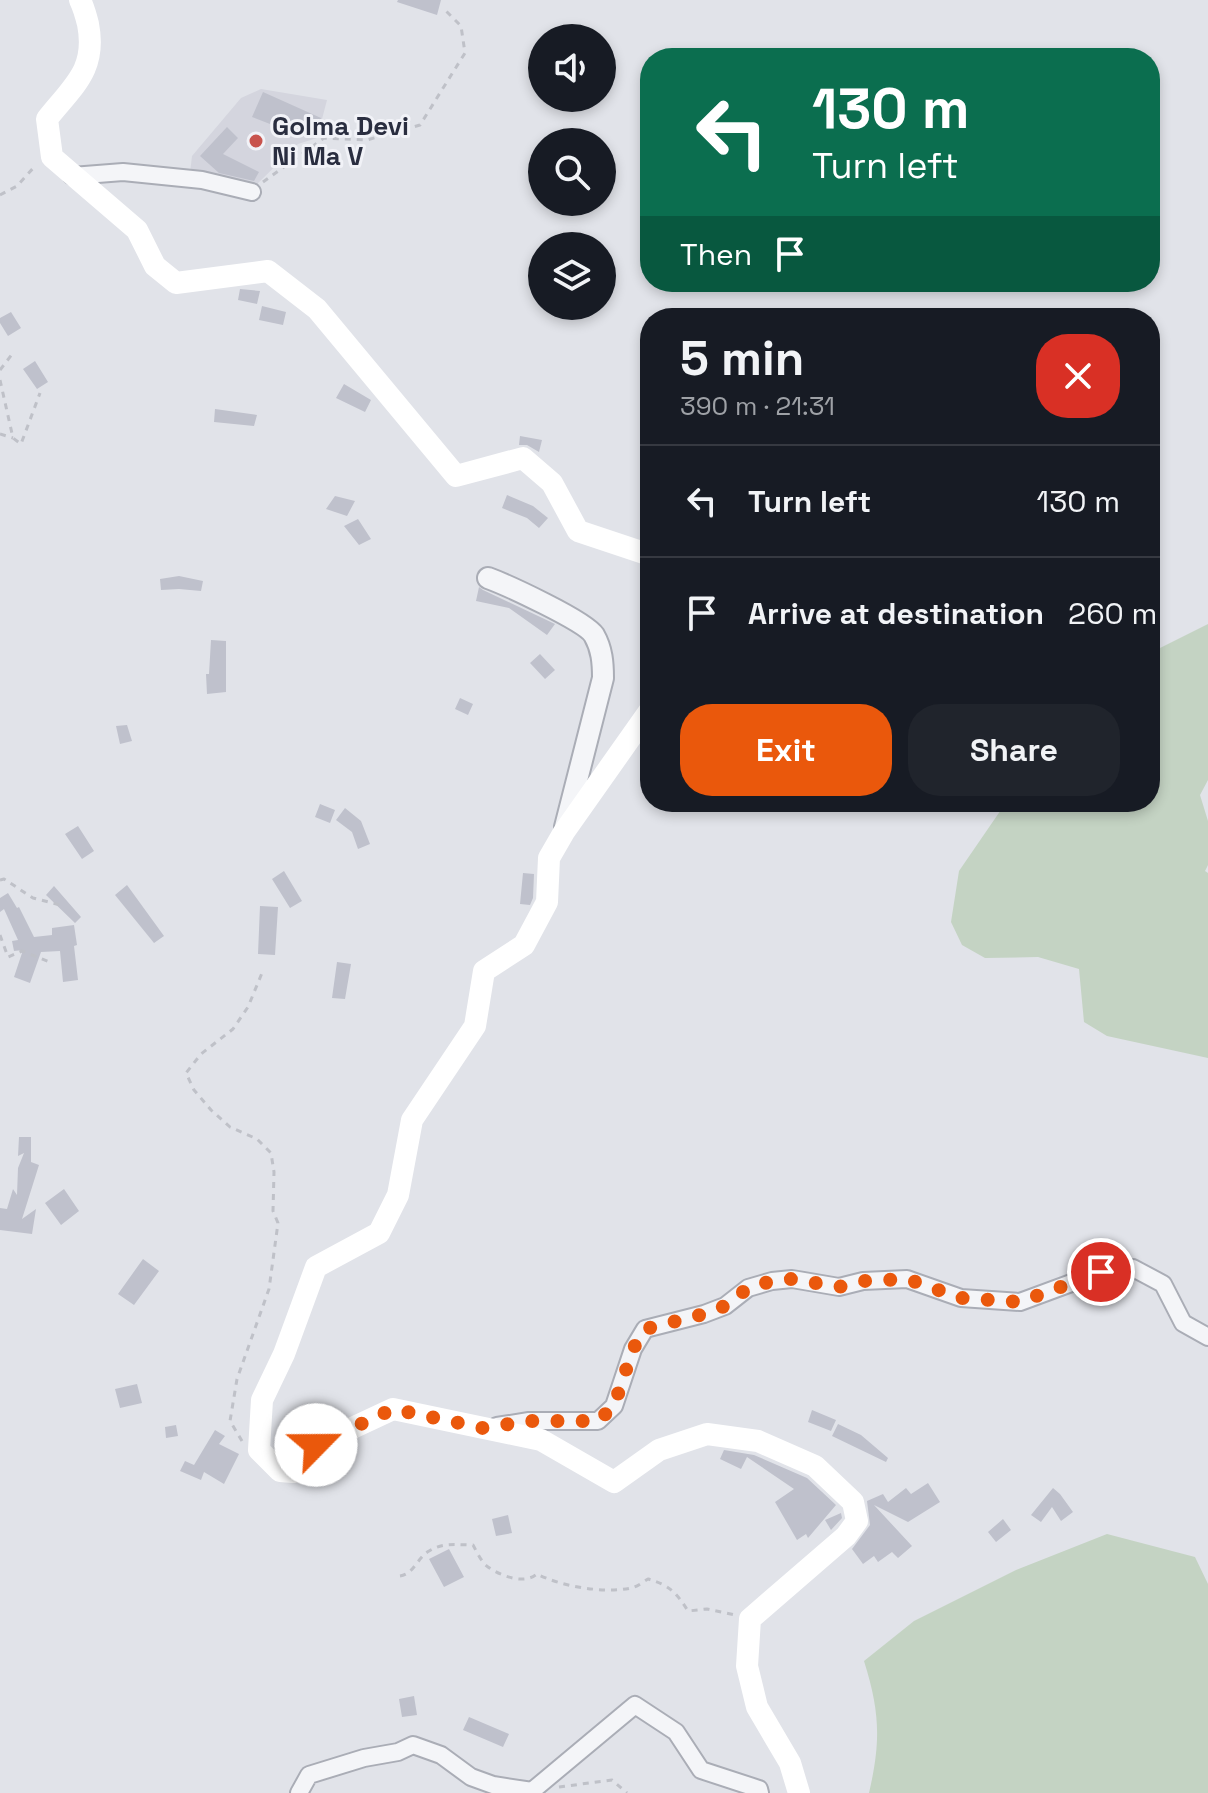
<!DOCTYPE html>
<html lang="en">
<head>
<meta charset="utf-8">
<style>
  :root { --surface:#171b24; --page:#20242c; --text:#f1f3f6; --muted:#9ea1a6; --line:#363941; --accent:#ea580c }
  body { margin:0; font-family:"Space Grotesk",sans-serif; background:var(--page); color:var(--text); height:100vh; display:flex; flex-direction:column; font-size:30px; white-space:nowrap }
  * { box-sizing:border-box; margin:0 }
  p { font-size:26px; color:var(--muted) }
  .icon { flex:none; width:44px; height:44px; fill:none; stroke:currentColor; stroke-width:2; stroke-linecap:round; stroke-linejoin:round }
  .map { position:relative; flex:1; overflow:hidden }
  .details { position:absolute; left:640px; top:308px; width:520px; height:504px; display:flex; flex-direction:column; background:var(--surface); border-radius:32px; box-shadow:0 4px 12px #0003 }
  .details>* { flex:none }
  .hud { position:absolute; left:640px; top:48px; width:520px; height:244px; border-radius:32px; box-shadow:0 4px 12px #0003; background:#0b6e4f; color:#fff; overflow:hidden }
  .controls { position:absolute; left:528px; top:24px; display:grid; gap:16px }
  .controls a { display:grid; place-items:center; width:88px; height:88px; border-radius:50%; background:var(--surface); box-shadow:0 4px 12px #0003; font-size:40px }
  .pin { position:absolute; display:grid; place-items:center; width:68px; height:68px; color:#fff; margin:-34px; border:4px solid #fff; border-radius:50%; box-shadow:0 2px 8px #0007 }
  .me { position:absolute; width:88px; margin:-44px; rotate:67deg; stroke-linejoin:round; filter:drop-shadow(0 0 6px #0008) }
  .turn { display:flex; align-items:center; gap:28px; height:168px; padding:0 40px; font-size:36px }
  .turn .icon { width:104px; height:104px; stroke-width:2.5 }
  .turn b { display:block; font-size:56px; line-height:68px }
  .then { display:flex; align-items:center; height:76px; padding:0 40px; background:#0003; gap:16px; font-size:30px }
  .round { display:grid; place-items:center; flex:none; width:84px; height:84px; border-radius:32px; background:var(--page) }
  .head { display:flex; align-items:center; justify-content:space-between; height:136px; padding:0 40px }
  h1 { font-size:48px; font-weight:700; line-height:60px }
  .action { display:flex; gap:16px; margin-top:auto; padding:16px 40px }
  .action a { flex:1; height:92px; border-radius:32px; background:var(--accent); color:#fff; font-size:32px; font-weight:700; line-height:92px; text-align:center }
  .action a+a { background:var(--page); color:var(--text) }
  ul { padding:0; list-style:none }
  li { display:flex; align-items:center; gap:24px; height:112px; padding:0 40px; border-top:2px solid var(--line) }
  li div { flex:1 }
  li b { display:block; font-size:30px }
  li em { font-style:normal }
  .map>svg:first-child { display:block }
  .built { fill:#d4d5de }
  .green { fill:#c4d3c3 }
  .building { fill:#bfc1cc }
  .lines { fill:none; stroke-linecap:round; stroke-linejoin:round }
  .minor-casing { stroke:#aaadb6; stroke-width:20 }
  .tertiary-casing { stroke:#aaadb6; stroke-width:24 }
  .path { stroke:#bfc1c8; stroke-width:3; stroke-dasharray:6 6; stroke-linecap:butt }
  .minor { stroke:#f4f5f8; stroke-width:16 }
  .tertiary { stroke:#f4f5f8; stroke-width:20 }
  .secondary { stroke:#fff; stroke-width:22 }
  .route { stroke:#ea580c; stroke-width:14; stroke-dasharray:0 25.2 }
  .poi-dot { fill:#c8534d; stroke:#f1f2f7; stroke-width:3 }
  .labels { text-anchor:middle; stroke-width:6; stroke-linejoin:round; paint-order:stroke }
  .poi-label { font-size:26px; font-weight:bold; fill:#2a2e40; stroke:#f1f2f7; text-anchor:start }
</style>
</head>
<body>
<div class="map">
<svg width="1208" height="1793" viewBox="0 0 1208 1793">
  <rect width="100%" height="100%" fill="#e1e3e9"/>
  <path class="built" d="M 261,89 L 327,100 L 317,138 L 298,144 L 251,190 L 190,173 L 192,156 L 241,98 Z"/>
  <path class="green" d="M 1208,624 L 1208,780 L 1200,795 L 1208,821 L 1208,865 L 1205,871 L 1208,873 L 1208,1058 L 1107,1036 L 1084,1022 L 1079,969 L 1038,957 L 985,958 L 962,945 L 951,922 L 959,871 L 1005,804 L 1010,802 L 1150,802 L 1150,653 Z
    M 1107,1534 L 1195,1557 L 1208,1584 L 1208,1793 L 869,1793 C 881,1741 880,1712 864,1661 L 914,1621 L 1016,1570 Z"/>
  <path class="building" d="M 398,0 L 441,0 L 437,15 L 397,2 Z
    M 263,92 L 321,118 L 315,134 L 273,117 L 270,124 L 252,117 Z
    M 227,127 L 238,138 L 223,154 L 259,172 L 254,181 L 219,173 L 200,156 Z
    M 240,289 L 260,291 L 257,304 L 238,300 Z
    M 262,306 L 286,312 L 283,325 L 259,320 Z
    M 11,312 L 21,328 L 8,336 L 0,323 L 0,318 Z
    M 35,361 L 48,382 L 37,389 L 23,369 Z
    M 344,384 L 371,400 L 365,412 L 336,398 Z
    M 215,409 L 257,415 L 254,426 L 214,422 Z
    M 520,436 L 542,440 L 539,452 L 527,445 L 519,445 Z
    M 507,495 L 533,506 L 548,518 L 539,528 L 527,518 L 502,508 Z
    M 335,496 L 355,501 L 347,516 L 326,509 Z
    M 358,519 L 371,539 L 359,545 L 344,526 Z
    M 179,576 L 203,581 L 201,591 L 179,589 L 161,590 L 160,579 Z
    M 479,587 L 483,590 L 555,624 L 547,635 L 509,608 L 476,601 Z
    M 211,640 L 226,641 L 226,692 L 207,694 L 206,674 L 209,674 Z
    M 540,654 L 555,670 L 545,679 L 530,663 Z
    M 460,698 L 473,704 L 468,715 L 455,709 Z
    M 127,725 L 132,741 L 120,744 L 116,726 Z
    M 320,804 L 335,810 L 330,823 L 315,817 Z
    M 345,808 L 361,821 L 370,844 L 358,849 L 352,832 L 336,820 Z
    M 78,826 L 94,851 L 82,859 L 65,834 Z
    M 284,871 L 302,901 L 290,908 L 272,879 Z
    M 523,873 L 534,874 L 533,898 L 530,905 L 520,904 Z
    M 127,885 L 164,936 L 154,943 L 115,895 Z
    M 54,886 L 81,917 L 75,923 L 46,895 Z
    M 8,893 L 17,908 L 19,907 L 34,937 L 52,935 L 52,928 L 74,925 L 77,945 L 74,946 L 78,980 L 63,982 L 60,951 L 41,952 L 30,983 L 14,977 L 23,950 L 14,951 L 12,941 L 18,940 L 4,909 L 0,912 L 0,898 Z
    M 260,906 L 278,907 L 275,955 L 258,954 Z
    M 337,962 L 351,964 L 345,999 L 332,998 Z
    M 19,1137 L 31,1137 L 31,1162 L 39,1165 L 22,1219 L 36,1209 L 32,1234 L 0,1230 L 0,1208 L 7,1209 L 13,1189 L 17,1195 L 18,1168 L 24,1153 L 18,1156 Z
    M 64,1189 L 79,1211 L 61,1225 L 45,1203 Z
    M 143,1259 L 159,1271 L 134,1305 L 118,1294 Z
    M 137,1384 L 142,1403 L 120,1408 L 115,1389 Z
    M 812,1410 L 836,1420 L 831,1431 L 808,1422 Z
    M 838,1424 L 861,1435 L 888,1458 L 886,1462 L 832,1436 Z
    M 176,1425 L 178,1436 L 166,1438 L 165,1427 Z
    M 215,1430 L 225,1436 L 219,1444 L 239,1454 L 224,1484 L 204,1472 L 201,1480 L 180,1471 L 185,1461 L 194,1465 Z
    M 724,1450 L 754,1455 L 807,1478 L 836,1505 L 808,1538 L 806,1534 L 797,1540 L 775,1502 L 794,1489 L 747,1457 L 741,1469 L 720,1459 Z
    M 928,1483 L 940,1502 L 908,1522 L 874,1505 L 912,1546 L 898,1558 L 892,1552 L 878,1562 L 874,1556 L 863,1564 L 852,1549 L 870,1525 L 867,1501 L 883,1494 L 888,1502 L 906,1488 L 911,1494 Z
    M 1053,1488 L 1060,1494 L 1073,1512 L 1061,1521 L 1052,1507 L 1041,1522 L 1031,1515 Z
    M 841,1513 L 842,1518 L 831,1530 L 825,1520 Z
    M 508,1515 L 512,1533 L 496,1536 L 492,1519 Z
    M 1003,1519 L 1011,1530 L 996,1542 L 988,1532 Z
    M 449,1549 L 464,1577 L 444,1587 L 429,1559 Z
    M 414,1696 L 417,1715 L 402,1717 L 399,1699 Z
    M 469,1717 L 509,1734 L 503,1747 L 463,1730 Z"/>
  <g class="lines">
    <g class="minor-casing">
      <path id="minor" d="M 72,176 L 123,172 L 202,180 L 252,192
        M 497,1426 L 529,1421 L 598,1421 L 614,1406 L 633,1349 L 645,1329 L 704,1314 L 725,1306 L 748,1288 L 772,1281 L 792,1279 L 839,1287 L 863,1281 L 907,1279 L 961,1298 L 1020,1302 L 1101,1272 L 1133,1268 L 1163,1284 L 1183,1323 L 1208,1337
        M 299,1793 L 309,1775 L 364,1758 L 398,1752 L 413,1745 L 441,1755 L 471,1777 L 493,1785 L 532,1791 L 635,1705 L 676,1732 L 701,1770 L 759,1789 L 760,1793"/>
    </g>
    <g class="tertiary-casing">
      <path id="tertiary" d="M 488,578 C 507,585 585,621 594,635 C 602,649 603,663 603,678 L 565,827"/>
    </g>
    <path class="path" d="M 263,182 L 324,138 L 367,140 L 420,125 L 465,53 L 461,26 L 445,10
      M 0,195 L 17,186 L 36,165
      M 0,370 L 13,353
      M 0,380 L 13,438 L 21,444 L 40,393
      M 0,434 L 13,438
      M 0,880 L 4,879 L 33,898 L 60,905
      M 0,935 L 8,957 L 22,951 L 52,963
      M 242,1441 L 230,1421 L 237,1379 L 269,1289 L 278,1223 L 273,1211 L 274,1172 L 271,1153 L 257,1139 L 230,1127 L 211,1110 L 194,1090 L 186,1073 L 201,1054 L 233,1029 L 248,1007 L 262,973
      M 400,1576 C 414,1574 417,1558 429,1551 C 443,1542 457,1545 473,1545 C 477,1552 481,1562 488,1567 C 501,1576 524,1585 537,1574 C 560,1586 604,1594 631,1588 C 637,1587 643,1582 648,1579 C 669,1585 676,1592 688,1611 L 707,1609 L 735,1615
      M 559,1787 L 612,1780 L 627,1793"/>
    <use href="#minor" class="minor"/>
    <use href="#tertiary" class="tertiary"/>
    <path class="secondary" d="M 80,0 C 84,8 86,16 88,24 C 97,70 73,86 47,119 L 52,157 L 137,230 L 155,266 L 176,283 L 268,271 L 317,309 L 456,476 L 523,458 L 552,483 L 578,531 L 650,555
      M 650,710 L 564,832 L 549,858 L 547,902 L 524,945 L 484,971 L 475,1026 L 412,1120 L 398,1195 L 379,1233 L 316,1267 L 284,1354 L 262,1400 L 259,1450 L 280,1471 L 293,1472 L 316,1445 L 393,1409 L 541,1440 L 614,1482 L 659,1450 L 707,1434 L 758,1441 L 815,1466 L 853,1502 L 857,1521 L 846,1536 L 750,1619 L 747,1666 L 757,1707 L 790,1763 L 799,1793"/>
  </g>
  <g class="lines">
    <path class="route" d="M 316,1445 L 393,1409 L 483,1428 L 529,1421 L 598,1421 L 614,1406 L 633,1349 L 645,1329 L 704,1314 L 725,1306 L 748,1288 L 772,1281 L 792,1279 L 839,1287 L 863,1281 L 907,1279 L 961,1298 L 1020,1302 L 1101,1272"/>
  </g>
  <circle class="poi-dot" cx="256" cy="141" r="8"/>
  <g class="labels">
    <g class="poi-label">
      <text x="272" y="135">Golma Devi<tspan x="272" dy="30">Ni Ma V</tspan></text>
    </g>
  </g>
</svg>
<div class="controls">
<a><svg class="icon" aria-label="sound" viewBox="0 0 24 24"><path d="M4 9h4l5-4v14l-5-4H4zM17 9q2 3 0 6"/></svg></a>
<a><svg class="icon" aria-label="search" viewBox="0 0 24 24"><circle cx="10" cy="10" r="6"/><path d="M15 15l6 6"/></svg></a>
<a><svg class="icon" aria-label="layers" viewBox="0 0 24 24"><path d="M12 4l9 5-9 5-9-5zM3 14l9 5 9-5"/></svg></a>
</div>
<div class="pin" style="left:1101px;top:1272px;background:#d93025"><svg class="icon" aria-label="arrive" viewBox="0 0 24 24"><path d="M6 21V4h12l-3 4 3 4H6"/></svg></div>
<svg class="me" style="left:316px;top:1445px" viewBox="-20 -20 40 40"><circle r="19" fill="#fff"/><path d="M0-13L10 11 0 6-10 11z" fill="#ea580c"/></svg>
<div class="hud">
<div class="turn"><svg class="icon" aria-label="left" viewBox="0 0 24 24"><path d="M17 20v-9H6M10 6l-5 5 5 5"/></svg><div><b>130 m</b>Turn left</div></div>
<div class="then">Then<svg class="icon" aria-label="arrive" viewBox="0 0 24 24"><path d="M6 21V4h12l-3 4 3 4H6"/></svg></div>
</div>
<section class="details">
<div class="head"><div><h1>5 min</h1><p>390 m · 21:31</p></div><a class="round" style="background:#d93025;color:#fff"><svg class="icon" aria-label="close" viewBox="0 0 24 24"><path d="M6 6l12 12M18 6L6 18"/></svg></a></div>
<ul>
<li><svg class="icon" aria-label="left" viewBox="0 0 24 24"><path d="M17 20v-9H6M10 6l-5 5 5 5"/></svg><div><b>Turn left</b></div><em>130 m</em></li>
<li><svg class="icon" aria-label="arrive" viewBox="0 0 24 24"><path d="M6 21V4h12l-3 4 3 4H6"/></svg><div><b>Arrive at destination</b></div><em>260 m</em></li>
</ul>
<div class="action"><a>Exit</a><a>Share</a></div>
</section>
</div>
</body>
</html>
